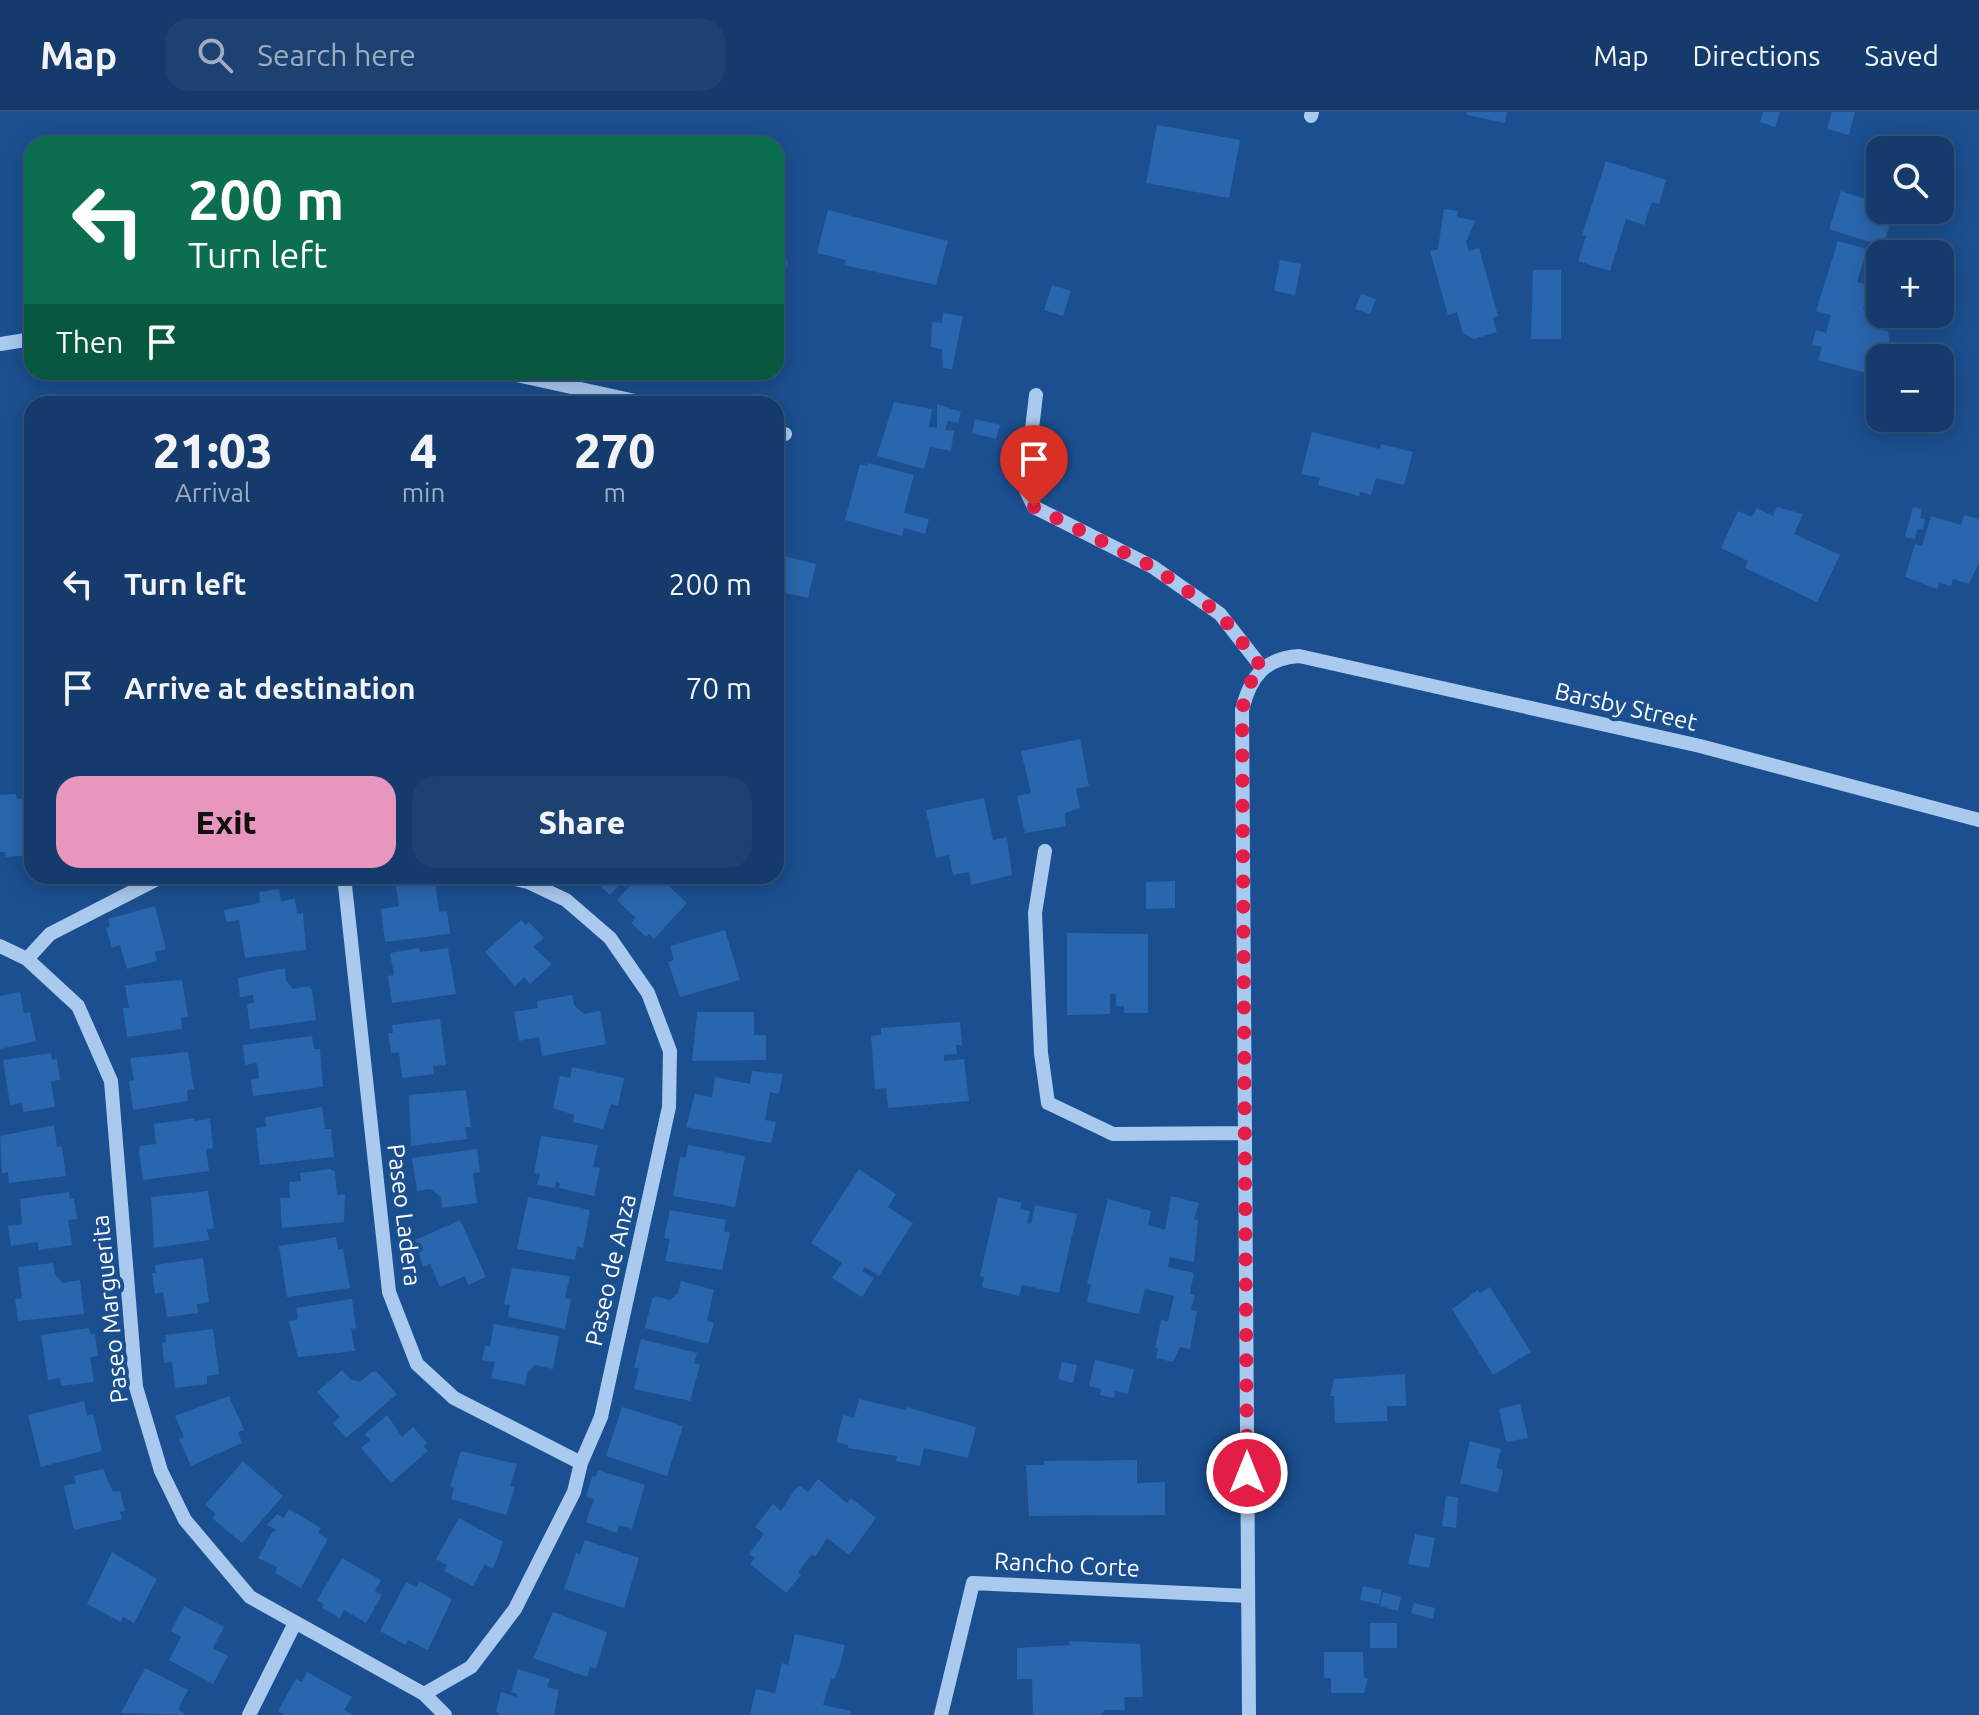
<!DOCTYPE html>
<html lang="en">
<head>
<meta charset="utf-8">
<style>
  :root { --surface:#143b6b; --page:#1d4271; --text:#f1f3f6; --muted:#9dadc1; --line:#33557e; --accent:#e797bd }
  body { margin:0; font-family:Ubuntu,sans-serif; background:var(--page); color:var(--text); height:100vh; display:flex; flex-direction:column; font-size:30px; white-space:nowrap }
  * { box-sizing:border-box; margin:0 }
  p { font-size:26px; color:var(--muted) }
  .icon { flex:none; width:44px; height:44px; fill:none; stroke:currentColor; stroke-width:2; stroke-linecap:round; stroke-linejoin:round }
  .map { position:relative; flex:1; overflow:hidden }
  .details { position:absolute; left:24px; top:284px; width:760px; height:488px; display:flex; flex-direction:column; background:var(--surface); border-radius:24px; box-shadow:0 4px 20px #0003,0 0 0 2px var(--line) }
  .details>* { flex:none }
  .hud { position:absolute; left:24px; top:24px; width:760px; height:244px; border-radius:24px; box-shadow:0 4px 20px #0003,0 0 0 2px var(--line); background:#0b6e4f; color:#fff; overflow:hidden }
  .controls { position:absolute; left:1866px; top:24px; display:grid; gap:16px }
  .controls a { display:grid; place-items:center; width:88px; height:88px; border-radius:16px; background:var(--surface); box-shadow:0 4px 20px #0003,0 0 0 2px var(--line); font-size:40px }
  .pin { position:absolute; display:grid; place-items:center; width:68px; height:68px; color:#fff; margin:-82px -34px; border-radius:50% 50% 50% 0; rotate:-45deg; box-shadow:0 0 8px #0007 }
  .pin .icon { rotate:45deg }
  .me { position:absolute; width:88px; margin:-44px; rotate:0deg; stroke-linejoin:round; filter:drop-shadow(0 0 6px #0008) }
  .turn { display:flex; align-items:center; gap:28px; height:168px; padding:0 32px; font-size:36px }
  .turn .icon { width:104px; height:104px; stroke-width:2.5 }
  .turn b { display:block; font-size:56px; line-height:68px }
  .then { display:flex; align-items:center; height:76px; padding:0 32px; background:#0003; gap:16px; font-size:30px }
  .eta { display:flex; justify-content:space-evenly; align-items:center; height:136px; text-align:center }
  .eta b { font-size:48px; font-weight:800; line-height:56px }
  .action { display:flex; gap:16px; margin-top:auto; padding:16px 32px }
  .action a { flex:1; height:92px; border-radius:24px; background:var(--accent); color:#111; font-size:32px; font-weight:800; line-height:92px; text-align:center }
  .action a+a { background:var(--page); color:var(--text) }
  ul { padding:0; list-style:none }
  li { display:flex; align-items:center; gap:24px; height:104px; padding:0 32px }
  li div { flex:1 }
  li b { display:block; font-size:30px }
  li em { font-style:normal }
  header { display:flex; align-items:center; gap:48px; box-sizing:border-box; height:112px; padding:0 40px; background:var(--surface); border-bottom:2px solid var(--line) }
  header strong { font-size:38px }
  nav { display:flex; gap:44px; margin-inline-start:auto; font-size:28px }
  .search { width:560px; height:72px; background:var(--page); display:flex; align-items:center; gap:20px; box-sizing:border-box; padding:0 28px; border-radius:24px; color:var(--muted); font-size:30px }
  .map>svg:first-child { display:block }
  .building { fill:#2a66ad }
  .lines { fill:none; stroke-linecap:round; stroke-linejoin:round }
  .minor { stroke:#a9c9ee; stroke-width:14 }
  .route { stroke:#e11d48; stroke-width:14; stroke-dasharray:0 25.2 }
  .labels { text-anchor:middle; stroke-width:8; stroke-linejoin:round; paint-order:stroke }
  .street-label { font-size:24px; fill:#fff; stroke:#1b4f8f }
</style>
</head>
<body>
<header>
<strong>Map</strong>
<div class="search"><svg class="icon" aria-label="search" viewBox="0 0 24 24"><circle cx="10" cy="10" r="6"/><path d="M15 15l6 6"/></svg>Search here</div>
<nav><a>Map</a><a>Directions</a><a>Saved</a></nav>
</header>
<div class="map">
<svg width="1979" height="1603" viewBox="0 0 1979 1603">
  <rect width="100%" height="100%" fill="#1b4f8f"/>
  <path class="building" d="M 1467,0 L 1507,0 L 1505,11 L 1467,3 Z
    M 1763,0 L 1780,0 L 1775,15 L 1760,10 Z
    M 1832,0 L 1855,0 L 1849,23 L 1827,17 Z
    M 1157,13 L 1240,28 L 1229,86 L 1146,71 Z
    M 1606,49 L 1666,68 L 1659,92 L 1652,90 L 1644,113 L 1626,107 L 1610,159 L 1578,149 L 1586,124 L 1582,123 Z
    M 1841,79 L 1880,92 L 1880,98 L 1894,98 L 1883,134 L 1829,117 Z
    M 1444,97 L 1458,99 L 1457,105 L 1475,109 L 1466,130 L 1469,139 L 1479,136 L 1498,204 L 1493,206 L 1497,220 L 1474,227 L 1463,221 L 1457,200 L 1448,203 L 1430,139 L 1438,137 Z
    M 828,98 L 948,129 L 936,173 L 844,153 L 846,148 L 817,141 Z
    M 1838,129 L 1867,137 L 1857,170 L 1870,173 L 1863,198 L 1876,202 L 1872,215 L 1888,219 L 1890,234 L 1888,243 L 1880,246 L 1877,264 L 1818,248 L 1822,235 L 1812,233 L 1816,218 L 1826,221 L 1831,203 L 1816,199 Z
    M 776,146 L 788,149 L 779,188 L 776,187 Z
    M 1280,148 L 1301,152 L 1295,183 L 1274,179 Z
    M 1533,158 L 1561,158 L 1561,227 L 1531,227 Z
    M 1052,173 L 1071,179 L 1063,204 L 1044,198 Z
    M 1361,182 L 1376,187 L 1370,202 L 1355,197 Z
    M 943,201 L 963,204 L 952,257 L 943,256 L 942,237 L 931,235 L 932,210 L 942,211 Z
    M 894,290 L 932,297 L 929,315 L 937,316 L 937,292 L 961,300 L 958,311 L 948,309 L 945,318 L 954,319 L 951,339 L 930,335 L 924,357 L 877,344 Z
    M 975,307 L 1000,313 L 996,327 L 972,321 Z
    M 1312,320 L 1380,337 L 1381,332 L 1413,340 L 1404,373 L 1376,366 L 1371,383 L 1360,380 L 1359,384 L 1318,373 L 1320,366 L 1301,362 Z
    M 868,351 L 914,363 L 904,401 L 929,407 L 925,422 L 904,416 L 902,424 L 845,408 L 860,352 L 867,354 Z
    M 1777,395 L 1803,402 L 1794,422 L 1840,443 L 1817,490 L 1745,456 L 1748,449 L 1721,436 L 1738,399 L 1752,405 L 1757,396 L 1773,404 Z
    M 1913,395 L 1922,397 L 1920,406 L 1925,407 L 1923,418 L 1917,417 L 1915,427 L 1905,425 Z
    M 1964,403 L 1979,407 L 1979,450 L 1969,472 L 1953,467 L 1951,474 L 1939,471 L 1937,477 L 1905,465 L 1915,432 L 1922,434 L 1931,404 L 1961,413 Z
    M 776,442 L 816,452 L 808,486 L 776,479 Z
    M 1080,627 L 1089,674 L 1076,677 L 1080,696 L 1065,701 L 1066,714 L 1025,721 L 1017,684 L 1031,681 L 1021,639 Z
    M 16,682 L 17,687 L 29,686 L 32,743 L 6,745 L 5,740 L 0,740 L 0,683 Z
    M 984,686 L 993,728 L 1007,725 L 1012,763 L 971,773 L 969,760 L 953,763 L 949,743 L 936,746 L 926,698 Z
    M 589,764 L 627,764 L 610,783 Z
    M 639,764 L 644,769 L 648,764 L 658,764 L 687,791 L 654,827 L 649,822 L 646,825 L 631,811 L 636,806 L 617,788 Z
    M 435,769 L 439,800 L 447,799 L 450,822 L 385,830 L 381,797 L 399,794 L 396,774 Z
    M 1175,769 L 1175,796 L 1146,797 L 1146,770 Z
    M 279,777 L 281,789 L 295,787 L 297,802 L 303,801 L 306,838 L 245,846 L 239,808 L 226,810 L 224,798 L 260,791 L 259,780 Z
    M 155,794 L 166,837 L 155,840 L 157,849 L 127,857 L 120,833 L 112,836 L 106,816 L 110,814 L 108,807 Z
    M 521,808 L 526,813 L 529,810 L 544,826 L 533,835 L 552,852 L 530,872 L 524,865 L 515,874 L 485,840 Z
    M 725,818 L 740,868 L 680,885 L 668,850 L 674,848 L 670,834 Z
    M 1067,821 L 1148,822 L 1148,901 L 1124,901 L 1124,894 L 1116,894 L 1116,882 L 1110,882 L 1110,902 L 1067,903 Z
    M 419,836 L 420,840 L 448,836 L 456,882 L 392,891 L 388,864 L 394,863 L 390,841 Z
    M 285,856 L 286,868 L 293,877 L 309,874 L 312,878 L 316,908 L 250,917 L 247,892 L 254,891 L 253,883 L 240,885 L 238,866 Z
    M 182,868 L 188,905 L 181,906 L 182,917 L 127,925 L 123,896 L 129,896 L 125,873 Z
    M 20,880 L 24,901 L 30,900 L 36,929 L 0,937 L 0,884 Z
    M 572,883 L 574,893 L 584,902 L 600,899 L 606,932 L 542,944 L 539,925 L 519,929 L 514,900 L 538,896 L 537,889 Z
    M 697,900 L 754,900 L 754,923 L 766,923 L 766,948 L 692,949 Z
    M 440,907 L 446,953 L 433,954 L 434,962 L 402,966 L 399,940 L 391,941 L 388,921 L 393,921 L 392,913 Z
    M 960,910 L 962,933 L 956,933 L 957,942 L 944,943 L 944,949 L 964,947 L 969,989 L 888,996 L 886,976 L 875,977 L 871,924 L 881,923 L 881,916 Z
    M 312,924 L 314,937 L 320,937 L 323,975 L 253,984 L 251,968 L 259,966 L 257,951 L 245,953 L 243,933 Z
    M 188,940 L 194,977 L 187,978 L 188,989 L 133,998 L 129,969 L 134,968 L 130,946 Z
    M 51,941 L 52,948 L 57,947 L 60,968 L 51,969 L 55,995 L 23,1000 L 22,991 L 10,993 L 3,948 Z
    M 572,955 L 624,966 L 618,994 L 611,992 L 603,1017 L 573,1010 L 574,1003 L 553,996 L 560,964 L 570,966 Z
    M 752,959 L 783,962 L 779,982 L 770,980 L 765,1008 L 776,1010 L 771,1031 L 686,1015 L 695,982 L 712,985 L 715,965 L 750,972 Z
    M 466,978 L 471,1015 L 465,1015 L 467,1027 L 411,1034 L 409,983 Z
    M 322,995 L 325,1017 L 331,1017 L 334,1045 L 260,1053 L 256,1016 L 266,1015 L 265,1005 Z
    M 194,1006 L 194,1009 L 210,1007 L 213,1036 L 206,1037 L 209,1059 L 143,1068 L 139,1038 L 141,1034 L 156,1032 L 154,1012 Z
    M 54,1013 L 57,1035 L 62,1034 L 66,1064 L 9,1071 L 8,1060 L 2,1061 L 0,1024 Z
    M 541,1024 L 598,1033 L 593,1055 L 600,1056 L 594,1084 L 559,1076 L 560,1071 L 556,1070 L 555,1076 L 537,1073 L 540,1062 L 534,1061 Z
    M 688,1033 L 745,1044 L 735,1095 L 673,1084 L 680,1045 L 686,1046 Z
    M 477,1037 L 480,1060 L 473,1061 L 477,1091 L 442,1096 L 441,1085 L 430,1077 L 417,1079 L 412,1046 Z
    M 330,1057 L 335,1059 L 337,1083 L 345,1082 L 344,1110 L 282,1116 L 280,1086 L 290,1086 L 289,1070 L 301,1069 L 300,1061 Z
    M 859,1057 L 896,1082 L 888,1095 L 913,1111 L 879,1164 L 865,1155 L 862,1159 L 874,1166 L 862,1185 L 832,1166 L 842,1151 L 811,1131 Z
    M 208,1079 L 214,1116 L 207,1117 L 209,1128 L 154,1136 L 151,1085 Z
    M 69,1080 L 70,1087 L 74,1086 L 77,1107 L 68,1108 L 72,1133 L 39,1138 L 38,1130 L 11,1134 L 8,1114 L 22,1112 L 20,1087 Z
    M 1171,1084 L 1199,1091 L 1194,1107 L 1198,1108 L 1194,1150 L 1170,1145 L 1168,1155 L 1194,1161 L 1190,1182 L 1195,1183 L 1191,1198 L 1197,1199 L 1190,1237 L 1180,1235 L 1173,1250 L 1156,1246 L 1158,1236 L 1155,1236 L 1161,1208 L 1168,1209 L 1174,1184 L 1145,1177 L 1139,1202 L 1087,1190 L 1091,1173 L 1087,1172 L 1108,1087 L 1151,1099 L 1148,1113 L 1165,1118 Z
    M 528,1085 L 590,1098 L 583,1136 L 577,1134 L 575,1148 L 517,1137 Z
    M 998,1085 L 1022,1091 L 1020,1097 L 1030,1099 L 1027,1111 L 1031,1112 L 1035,1093 L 1077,1102 L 1059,1181 L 1022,1173 L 1019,1184 L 982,1175 L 984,1165 L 980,1164 Z
    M 670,1098 L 726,1108 L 724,1119 L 730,1121 L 722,1158 L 665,1149 L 670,1127 L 664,1126 Z
    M 460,1108 L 486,1165 L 468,1173 L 465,1164 L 440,1175 L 430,1152 L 423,1155 L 415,1128 Z
    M 336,1125 L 338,1138 L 343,1137 L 350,1176 L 287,1185 L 279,1134 Z
    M 203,1146 L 209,1190 L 197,1192 L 198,1201 L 167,1205 L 163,1180 L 155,1182 L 152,1161 L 156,1161 L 155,1153 Z
    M 53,1151 L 55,1162 L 62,1171 L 80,1168 L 84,1202 L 18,1209 L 15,1187 L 22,1186 L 18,1155 Z
    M 512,1156 L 570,1164 L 565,1186 L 571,1187 L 565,1217 L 508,1205 L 510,1193 L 504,1192 Z
    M 681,1169 L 714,1178 L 707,1209 L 714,1211 L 708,1232 L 645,1216 L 652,1187 L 655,1184 L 670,1188 L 678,1181 Z
    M 1490,1175 L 1531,1240 L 1493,1263 L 1452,1197 L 1478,1178 L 1480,1181 Z
    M 352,1187 L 356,1216 L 351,1217 L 355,1239 L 298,1245 L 289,1209 L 298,1207 L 296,1196 Z
    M 494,1212 L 559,1224 L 553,1257 L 535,1253 L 527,1261 L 525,1273 L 491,1266 L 495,1250 L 482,1248 L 485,1233 L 490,1235 Z
    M 89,1216 L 90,1222 L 95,1222 L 98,1244 L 90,1245 L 94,1270 L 61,1274 L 60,1266 L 48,1268 L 41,1223 Z
    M 213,1217 L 219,1262 L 207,1264 L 207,1272 L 175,1276 L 172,1250 L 164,1251 L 162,1231 L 166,1230 L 165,1223 Z
    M 641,1227 L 697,1241 L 694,1251 L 700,1253 L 690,1289 L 634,1277 L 639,1257 L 634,1255 Z
    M 1095,1248 L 1134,1257 L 1128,1282 L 1115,1279 L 1114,1286 L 1100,1283 L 1101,1277 L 1089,1274 Z
    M 1062,1250 L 1077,1253 L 1073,1271 L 1058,1267 Z
    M 342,1258 L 350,1267 L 360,1270 L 373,1259 L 377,1260 L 397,1282 L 346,1326 L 333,1311 L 340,1305 L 317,1280 Z
    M 1405,1262 L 1406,1294 L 1387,1294 L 1387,1309 L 1335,1311 L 1334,1284 L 1330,1284 L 1334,1267 Z
    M 229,1284 L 244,1318 L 238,1320 L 242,1331 L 191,1354 L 179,1327 L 184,1325 L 175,1304 Z
    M 859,1287 L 905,1298 L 906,1295 L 976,1315 L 968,1346 L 924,1336 L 920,1354 L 896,1349 L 897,1344 L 848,1336 L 848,1333 L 836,1330 L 843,1303 L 854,1306 Z
    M 84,1289 L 87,1304 L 93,1302 L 102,1339 L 41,1355 L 28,1303 Z
    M 1520,1292 L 1528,1326 L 1506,1330 L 1499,1297 Z
    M 622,1295 L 683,1314 L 667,1364 L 606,1344 Z
    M 387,1303 L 402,1325 L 413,1315 L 427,1331 L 423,1334 L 428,1339 L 391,1371 L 361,1336 L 370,1328 L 365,1322 Z
    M 1470,1329 L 1501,1337 L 1496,1356 L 1503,1358 L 1498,1381 L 1460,1371 Z
    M 461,1339 L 517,1352 L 510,1374 L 515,1375 L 506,1403 L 451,1387 L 454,1376 L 450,1374 Z
    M 1137,1348 L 1137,1371 L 1165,1370 L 1165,1403 L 1029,1404 L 1026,1353 L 1044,1353 L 1044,1349 Z
    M 243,1349 L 283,1384 L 242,1431 L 212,1406 L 216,1402 L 205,1393 Z
    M 103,1357 L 113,1380 L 120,1379 L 125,1399 L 120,1400 L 122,1407 L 74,1418 L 64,1374 L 76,1371 L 74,1364 Z
    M 598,1358 L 645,1373 L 632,1417 L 619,1413 L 617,1421 L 586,1410 L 594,1387 L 586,1385 L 592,1364 L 596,1365 Z
    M 818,1367 L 847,1391 L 851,1386 L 876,1406 L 849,1443 L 827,1426 L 815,1445 L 812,1442 L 798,1460 L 801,1463 L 786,1481 L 750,1452 L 755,1446 L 749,1442 L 764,1422 L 755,1415 L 773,1392 L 781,1399 L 795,1377 L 800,1374 L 808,1380 Z
    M 1446,1384 L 1458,1385 L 1456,1416 L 1442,1414 Z
    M 289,1397 L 321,1416 L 318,1421 L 328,1427 L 301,1476 L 275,1461 L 277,1455 L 258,1446 L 272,1420 L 277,1418 L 267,1413 L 277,1402 L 284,1406 Z
    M 459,1406 L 503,1430 L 493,1457 L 485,1452 L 473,1474 L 444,1459 L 447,1453 L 436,1447 Z
    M 1415,1422 L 1435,1426 L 1429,1456 L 1408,1452 Z
    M 585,1428 L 639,1446 L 624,1496 L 564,1477 L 576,1441 L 580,1442 Z
    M 112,1440 L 157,1467 L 134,1511 L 123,1505 L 121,1510 L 87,1492 Z
    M 342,1446 L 381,1468 L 375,1479 L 382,1483 L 366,1511 L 344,1498 L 340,1506 L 322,1496 L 324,1492 L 317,1488 Z
    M 419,1469 L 452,1487 L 428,1538 L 408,1528 L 406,1533 L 380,1519 L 406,1470 L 416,1475 Z
    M 1363,1474 L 1382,1478 L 1379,1492 L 1360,1488 Z
    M 1383,1480 L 1401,1485 L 1398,1499 L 1380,1494 Z
    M 1414,1491 L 1435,1496 L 1433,1507 L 1411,1501 Z
    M 184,1494 L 224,1515 L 213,1536 L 228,1544 L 213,1572 L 169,1548 L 181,1525 L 171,1519 Z
    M 553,1500 L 607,1520 L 596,1557 L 590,1555 L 587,1565 L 533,1546 Z
    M 1370,1511 L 1397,1511 L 1397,1536 L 1370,1536 Z
    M 795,1522 L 845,1533 L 839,1556 L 834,1567 L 831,1567 L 823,1593 L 851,1599 L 850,1603 L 750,1603 L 756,1577 L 775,1581 L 782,1551 L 788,1553 Z
    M 1069,1529 L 1140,1532 L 1143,1585 L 1124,1585 L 1125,1598 L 1105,1598 L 1100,1603 L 1033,1603 L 1032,1567 L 1017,1567 L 1017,1536 L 1070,1533 Z
    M 1324,1540 L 1363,1540 L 1364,1566 L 1368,1566 L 1364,1581 L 1331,1581 L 1331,1566 L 1324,1566 Z
    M 145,1556 L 188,1578 L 178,1597 L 186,1603 L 121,1601 Z
    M 518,1557 L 550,1567 L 547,1575 L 559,1578 L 554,1603 L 500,1603 L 496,1599 L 501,1580 L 516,1585 L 517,1582 L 511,1580 Z
    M 307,1560 L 352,1585 L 344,1598 L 353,1603 L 285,1603 L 278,1599 L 296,1567 L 302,1570 Z"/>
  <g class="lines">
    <path class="minor" d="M 1311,4 L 1312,0
      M 0,232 L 32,227
      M 503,260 L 649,292
      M 1036,283 L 1025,376 L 1034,395 L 1153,455 L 1220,502 L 1263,557
      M 776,320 L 785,322
      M 1045,739 L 1035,801 L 1041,941 L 1048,991 L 1113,1022 L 1245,1021
      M 344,764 L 389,1180 L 417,1252 L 454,1286 L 581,1351
      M 0,834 L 27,847 L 78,894 L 111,969 L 136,1275 L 161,1359 L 185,1408 L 250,1485 L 424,1582 L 445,1603
      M 27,847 L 50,822 L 161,765 L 171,764
      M 424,1582 L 471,1555 L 515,1497 L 574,1380 L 581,1351 L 601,1305 L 669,995 L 670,939 L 648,881 L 610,826 L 566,788 L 528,770 L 503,764
      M 249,1603 L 295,1511
      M 941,1603 L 973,1471 L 1248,1484
      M 1249,1603 L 1242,598 C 1250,566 1264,546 1299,544 L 1700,634 L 1979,708"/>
  </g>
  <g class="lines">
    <path class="route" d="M 1034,395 L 1153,455 L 1220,502 L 1263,557 L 1248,573 L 1242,598 L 1247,1361"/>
  </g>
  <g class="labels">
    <g class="street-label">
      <text transform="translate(1626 595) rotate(13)" y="8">Barsby Street</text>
      <text transform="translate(404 1103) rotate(83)" y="8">Paseo Ladera</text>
      <text transform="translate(611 1158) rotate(-77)" y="8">Paseo de Anza</text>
      <text transform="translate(110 1197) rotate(-96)" y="8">Paseo Marguerita</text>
      <text transform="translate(1067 1453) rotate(3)" y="8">Rancho Corte</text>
    </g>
  </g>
</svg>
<div class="controls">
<a><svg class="icon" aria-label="search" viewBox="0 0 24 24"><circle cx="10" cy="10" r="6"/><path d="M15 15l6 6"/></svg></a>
<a>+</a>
<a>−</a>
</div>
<div class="pin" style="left:1034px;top:395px;background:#d93025"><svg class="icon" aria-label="arrive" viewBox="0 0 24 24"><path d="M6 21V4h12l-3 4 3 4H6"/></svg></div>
<svg class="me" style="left:1247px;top:1361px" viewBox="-20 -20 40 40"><circle r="17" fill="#e11d48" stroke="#fff" stroke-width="3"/><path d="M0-11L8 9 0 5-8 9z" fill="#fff"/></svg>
<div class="hud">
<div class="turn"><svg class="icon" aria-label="left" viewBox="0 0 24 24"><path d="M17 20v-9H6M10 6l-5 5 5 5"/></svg><div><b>200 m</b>Turn left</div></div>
<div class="then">Then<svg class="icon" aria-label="arrive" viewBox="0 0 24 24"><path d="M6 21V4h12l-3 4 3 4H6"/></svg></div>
</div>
<section class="details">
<div class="eta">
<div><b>21:03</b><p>Arrival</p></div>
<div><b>4</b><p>min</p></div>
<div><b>270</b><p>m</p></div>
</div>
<ul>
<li><svg class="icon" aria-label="left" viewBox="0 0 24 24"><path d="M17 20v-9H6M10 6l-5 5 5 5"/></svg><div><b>Turn left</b></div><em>200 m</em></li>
<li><svg class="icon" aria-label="arrive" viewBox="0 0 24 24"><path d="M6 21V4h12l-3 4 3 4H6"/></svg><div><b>Arrive at destination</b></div><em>70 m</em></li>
</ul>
<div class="action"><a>Exit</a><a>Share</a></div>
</section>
</div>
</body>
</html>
